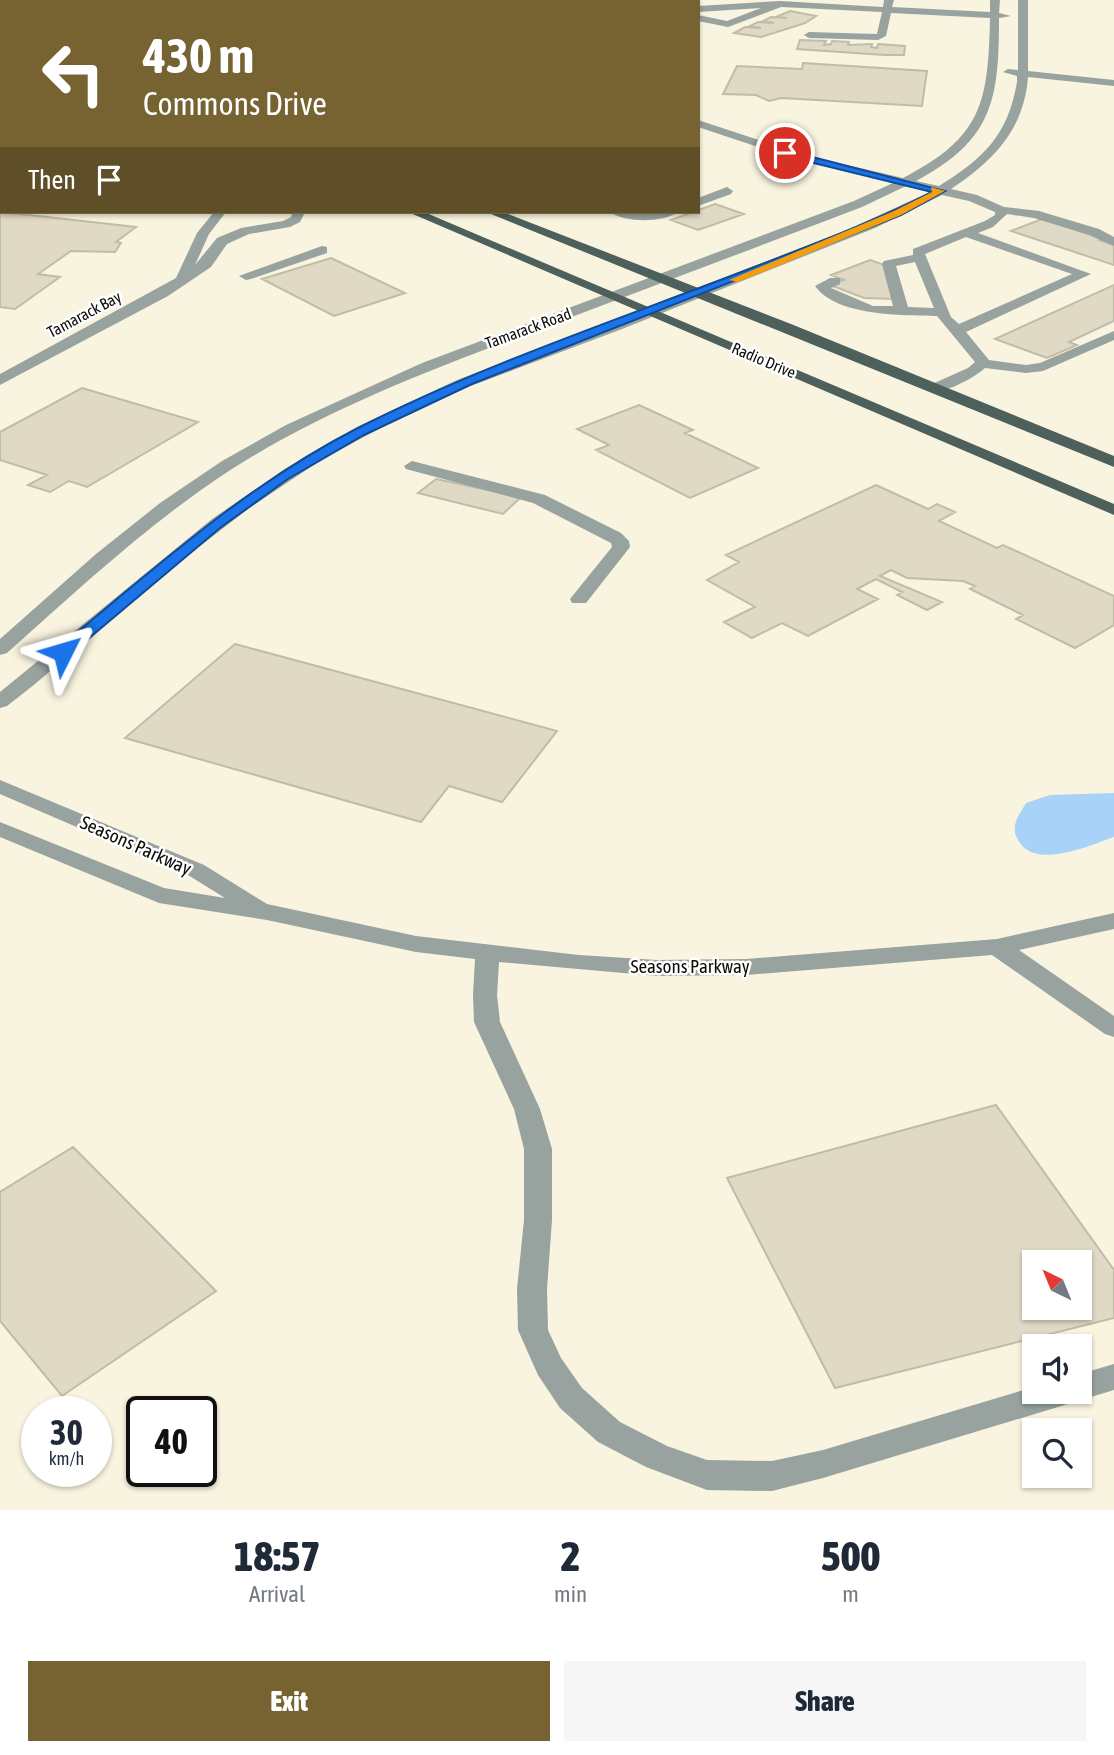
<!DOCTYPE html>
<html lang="en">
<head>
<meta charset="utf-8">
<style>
  :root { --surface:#fff; --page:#f6f6f7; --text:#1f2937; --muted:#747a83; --accent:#776332 }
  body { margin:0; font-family:"Asap Condensed",sans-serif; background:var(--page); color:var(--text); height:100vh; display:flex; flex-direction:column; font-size:26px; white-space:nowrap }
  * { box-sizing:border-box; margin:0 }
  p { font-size:23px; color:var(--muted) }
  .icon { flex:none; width:38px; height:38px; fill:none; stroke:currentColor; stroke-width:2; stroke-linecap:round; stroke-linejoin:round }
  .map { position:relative; height:1510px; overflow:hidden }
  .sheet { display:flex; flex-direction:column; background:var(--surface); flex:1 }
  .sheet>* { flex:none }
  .hud { position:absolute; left:0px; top:0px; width:700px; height:214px; box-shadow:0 2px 5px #0004; background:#776332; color:#fff; overflow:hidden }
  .needle { width:46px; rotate:317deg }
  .controls { position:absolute; left:1022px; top:1250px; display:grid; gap:14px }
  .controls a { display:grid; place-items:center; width:70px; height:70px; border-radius:0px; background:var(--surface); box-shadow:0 2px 5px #0004; font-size:35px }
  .speed { position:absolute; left:21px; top:1396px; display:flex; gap:14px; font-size:35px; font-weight:700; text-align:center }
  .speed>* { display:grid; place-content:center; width:91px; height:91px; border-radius:50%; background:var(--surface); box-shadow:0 2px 5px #0004; line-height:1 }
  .speed small { font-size:18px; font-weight:400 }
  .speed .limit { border:4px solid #111; border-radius:10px; background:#fff; color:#111 }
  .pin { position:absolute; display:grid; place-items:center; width:60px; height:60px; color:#fff; margin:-30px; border:4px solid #fff; border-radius:50%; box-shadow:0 2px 7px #0007 }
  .me { position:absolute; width:77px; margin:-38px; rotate:50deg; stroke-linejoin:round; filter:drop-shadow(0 0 5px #0008) }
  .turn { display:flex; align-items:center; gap:24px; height:147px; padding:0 28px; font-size:32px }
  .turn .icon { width:91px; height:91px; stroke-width:2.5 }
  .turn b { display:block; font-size:49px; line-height:60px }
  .then { display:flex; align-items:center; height:66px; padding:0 28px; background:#0003; gap:14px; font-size:26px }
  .eta { display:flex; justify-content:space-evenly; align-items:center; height:119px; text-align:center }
  .eta b { font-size:42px; font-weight:800; line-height:49px }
  .button { display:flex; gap:14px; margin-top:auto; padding:14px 28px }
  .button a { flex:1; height:80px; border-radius:0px; background:var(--accent); color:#fff; font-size:28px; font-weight:800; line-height:80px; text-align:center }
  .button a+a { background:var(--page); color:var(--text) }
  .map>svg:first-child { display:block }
  .water { fill:#a9d2f8 }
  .building { fill:#dfd9c5; stroke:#c1bca8; stroke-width:2; fill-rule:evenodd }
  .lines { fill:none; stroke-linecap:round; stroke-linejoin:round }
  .minor { fill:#98a29f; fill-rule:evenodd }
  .major { fill:#4e605b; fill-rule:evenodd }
  .route { fill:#1a73e8; stroke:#114b97; stroke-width:2 }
  .slow { fill:#f59e0b }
  .labels { text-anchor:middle; stroke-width:5; stroke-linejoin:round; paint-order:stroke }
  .far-street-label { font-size:16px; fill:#0e0c06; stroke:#fff }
  .street-label { font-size:19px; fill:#0e0c06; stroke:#fff }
</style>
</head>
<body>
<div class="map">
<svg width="1114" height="1510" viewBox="0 0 1114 1510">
  <rect width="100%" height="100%" fill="#f9f4df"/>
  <path class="water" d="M 1114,793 L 1114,837 C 1091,845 1038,869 1020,843 C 1009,828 1017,818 1026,803 L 1050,795 Z"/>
  <path class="building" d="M 790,11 L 816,16 L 805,23 L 761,37 L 734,33 L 745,27 L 761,28 L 750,26 L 758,22 L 774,23 L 763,21 L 771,17 L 787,18 L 776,17 Z
    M 800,40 L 826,41 L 824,45 L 831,44 L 832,41 L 849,42 L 848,45 L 872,44 L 871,47 L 877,48 L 878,44 L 905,46 L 904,55 L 885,55 L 797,49 Z
    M 803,63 L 927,71 L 922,106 L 781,98 L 769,101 L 756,95 L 723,94 L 737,66 L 802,69 Z
    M 715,204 L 744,214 L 698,230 L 671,220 Z
    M 0,211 L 2,212 L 136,227 L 116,242 L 121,243 L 115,252 L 71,251 L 38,274 L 60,277 L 15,309 L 0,307 Z
    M 1042,219 L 1102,238 L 1099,240 L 1114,245 L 1114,265 L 1011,231 Z
    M 331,258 L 405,293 L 334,316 L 262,279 Z
    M 870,260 L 887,266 L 896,299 L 864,298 L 830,285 L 844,280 L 831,275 Z
    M 1114,285 L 1114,321 L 1069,342 L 1077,345 L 1047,358 L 995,339 Z
    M 82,388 L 198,422 L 87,487 L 69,481 L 50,492 L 28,485 L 47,475 L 0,460 L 0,432 Z
    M 639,405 L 693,430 L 685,433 L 758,468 L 690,498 L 596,450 L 609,445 L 577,429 Z
    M 436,479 L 521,497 L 503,514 L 418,493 Z
    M 876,485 L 928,509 L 937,504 L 955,512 L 939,521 L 997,548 L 1003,545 L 1114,596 L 1114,625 L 1075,648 L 1016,619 L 1023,615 L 970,589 L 975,586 L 963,581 L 907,578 L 891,570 L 880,576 L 942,602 L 927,610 L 897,595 L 902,592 L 876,579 L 857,589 L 878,599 L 808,636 L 782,623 L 752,638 L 724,622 L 755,607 L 707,580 L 739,562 L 726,555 Z
    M 235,644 L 557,731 L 502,802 L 449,786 L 421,822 L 125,738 Z
    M 996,1105 L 1114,1270 L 1114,1318 L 835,1388 L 727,1178 ZM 1034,1262 L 1080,1262 L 1080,1307 L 1034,1307 Z
    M 73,1147 L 216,1291 L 62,1396 L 0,1321 L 0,1192 Z"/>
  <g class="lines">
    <path class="minor" d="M 238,0 L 254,0 L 237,2 Z
      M 296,0 L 313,0 L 295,2 Z
      M 318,0 L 329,0 L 330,2 L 320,2 Z
      M 338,0 L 351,0 L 352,2 L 340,2 Z
      M 884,0 L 894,0 L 892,7 L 990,12 L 990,0 L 1000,0 L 999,13 L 1011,16 L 999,18 C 999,100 993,140 916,181 L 939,186 C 984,158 1008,135 1017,82 L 1017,76 L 1003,72 L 1008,69 L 1018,70 L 1018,0 L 1028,0 L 1028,71 L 1114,80 L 1114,86 L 1028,77 C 1024,130 993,161 951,189 L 977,195 L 1004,207 L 1039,211 L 1099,229 L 1114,237 L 1114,246 L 1089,235 L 1034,218 L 1007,214 L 993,227 L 978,233 L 1091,274 L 966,332 L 989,360 L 1026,365 L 1040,363 L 1114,331 L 1114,340 L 1043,371 L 1026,373 L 985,368 C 974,378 945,394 930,391 L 927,388 L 930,385 L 968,368 L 975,362 L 937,316 C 903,315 838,317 815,286 L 830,278 L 840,278 L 840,284 L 831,288 L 873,306 L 893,306 L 882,264 L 884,261 L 913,255 L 913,249 L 985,221 L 995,215 L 995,212 L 969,201 L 942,195 L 875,228 L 622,329 L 468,387 L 399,418 L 321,460 L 248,509 L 169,570 L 35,684 L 7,706 L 0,708 L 0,692 L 212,519 L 285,469 L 361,425 L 457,380 L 840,233 L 930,192 L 906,186 L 862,207 C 757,247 651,287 545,327 C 438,367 330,407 232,469 C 150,522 80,588 7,653 L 0,655 L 0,639 L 96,554 L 160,503 L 222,461 L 286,425 L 422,363 L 854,201 L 893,183 L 797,160 L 698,127 L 698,120 L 804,155 L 903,178 C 983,137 988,102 990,18 L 891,13 L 886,36 L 878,40 L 809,38 L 804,35 L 809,32 L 877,34 L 882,12 L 781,7 L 728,27 L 698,21 L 698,15 L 727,21 L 761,8 L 698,12 L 698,6 L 780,1 L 883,7 ZM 966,237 L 1072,274 L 959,324 L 951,317 L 925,254 ZM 915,262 L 934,308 L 908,307 L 896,266 Z
      M 0,64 L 2,64 L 0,71 Z
      M 0,178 L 2,178 L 2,186 L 0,186 Z
      M 727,187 L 733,191 L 731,194 L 698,206 L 698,198 Z
      M 214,212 L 226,212 L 209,234 L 195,265 L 217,238 L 241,228 L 283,221 L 291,217 L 293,212 L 305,212 L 300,222 L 290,227 L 249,234 L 227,244 L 211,267 L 168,296 L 0,385 L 0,374 L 176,278 L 197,233 Z
      M 610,212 L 678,212 C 663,223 625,223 610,212 Z
      M 322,246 L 327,247 L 327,253 L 251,279 L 246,280 L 239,276 Z
      M 412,461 L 545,495 L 621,533 L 629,541 L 630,547 L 586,603 L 572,603 L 570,599 L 612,547 L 611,543 L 533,503 L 406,469 L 404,466 Z
      M 0,780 L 204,865 L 267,904 L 416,936 L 579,955 L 657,960 L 746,959 L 997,939 L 1114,913 L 1114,929 L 1019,950 L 1114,1016 L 1114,1037 L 1105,1034 L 992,955 L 746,975 L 657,976 L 499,962 L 497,995 L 500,1022 L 540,1109 L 552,1149 L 552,1220 L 547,1289 L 548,1330 L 561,1358 L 582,1388 L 620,1422 L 667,1446 L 707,1460 L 772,1461 L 823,1450 L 1034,1387 L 1034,1391 L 1080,1391 L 1080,1374 L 1114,1364 L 1114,1390 L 823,1478 L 772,1491 L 707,1490 L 646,1467 L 598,1442 L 560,1408 L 538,1375 L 518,1330 L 517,1289 L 524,1220 L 524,1149 L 514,1109 L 474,1022 L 473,995 L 475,959 L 416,952 L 267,920 L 159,903 L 0,837 L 0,822 L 164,888 L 225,898 L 188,875 L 0,794 Z"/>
    <path class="major" d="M 0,34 L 2,34 L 2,40 L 0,40 Z
      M 0,57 L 2,57 L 2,64 L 0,64 Z
      M 408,212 L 424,212 L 1114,504 L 1114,515 Z
      M 486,212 L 503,212 L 791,324 L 1114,456 L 1114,467 Z"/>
  </g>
  <path class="route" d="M 785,150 L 945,191 L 901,215 L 472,384 L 364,435 L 288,479 L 220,528 L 69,655 L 58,655 L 56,652 L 58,648 C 153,570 245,486 356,429 C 484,364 623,318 757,266 C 816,243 876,221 932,192 L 781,155 L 780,153 Z"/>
  <path class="slow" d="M 931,187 L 945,191 L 901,215 L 738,282 L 729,280 L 894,211 L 932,192 Z"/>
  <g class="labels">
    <g class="far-street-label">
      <text transform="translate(84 314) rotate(-28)" y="6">Tamarack Bay</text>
      <text transform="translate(528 328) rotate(-20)" y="6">Tamarack Road</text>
      <text transform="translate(764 360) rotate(23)" y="6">Radio Drive</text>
    </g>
    <g class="street-label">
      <text transform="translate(136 845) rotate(24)" y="7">Seasons Parkway</text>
      <text x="690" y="973">Seasons Parkway</text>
    </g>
  </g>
</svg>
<div class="controls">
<a><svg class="needle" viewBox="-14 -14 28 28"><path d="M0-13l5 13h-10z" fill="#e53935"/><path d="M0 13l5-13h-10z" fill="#747a83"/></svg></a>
<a><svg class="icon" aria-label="sound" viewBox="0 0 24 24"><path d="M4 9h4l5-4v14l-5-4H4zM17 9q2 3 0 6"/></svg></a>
<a><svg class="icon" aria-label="search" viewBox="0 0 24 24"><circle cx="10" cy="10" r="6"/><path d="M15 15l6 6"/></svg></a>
</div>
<div class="speed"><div>30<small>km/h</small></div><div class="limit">40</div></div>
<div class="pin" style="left:785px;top:153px;background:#d93025"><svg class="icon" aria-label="arrive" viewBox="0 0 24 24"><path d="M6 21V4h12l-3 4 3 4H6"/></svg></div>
<svg class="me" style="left:63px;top:652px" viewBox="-20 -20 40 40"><path d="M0-17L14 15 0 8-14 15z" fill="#1a73e8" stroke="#fff" stroke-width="4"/></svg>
<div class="hud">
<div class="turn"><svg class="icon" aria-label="left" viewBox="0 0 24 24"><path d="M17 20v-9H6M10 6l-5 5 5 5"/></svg><div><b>430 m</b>Commons Drive</div></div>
<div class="then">Then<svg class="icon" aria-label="arrive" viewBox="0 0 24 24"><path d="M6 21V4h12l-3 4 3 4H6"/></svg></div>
</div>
</div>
<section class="sheet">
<div class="eta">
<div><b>18:57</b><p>Arrival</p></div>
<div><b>2</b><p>min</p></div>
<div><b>500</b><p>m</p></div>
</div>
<div class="button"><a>Exit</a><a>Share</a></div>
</section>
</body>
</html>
